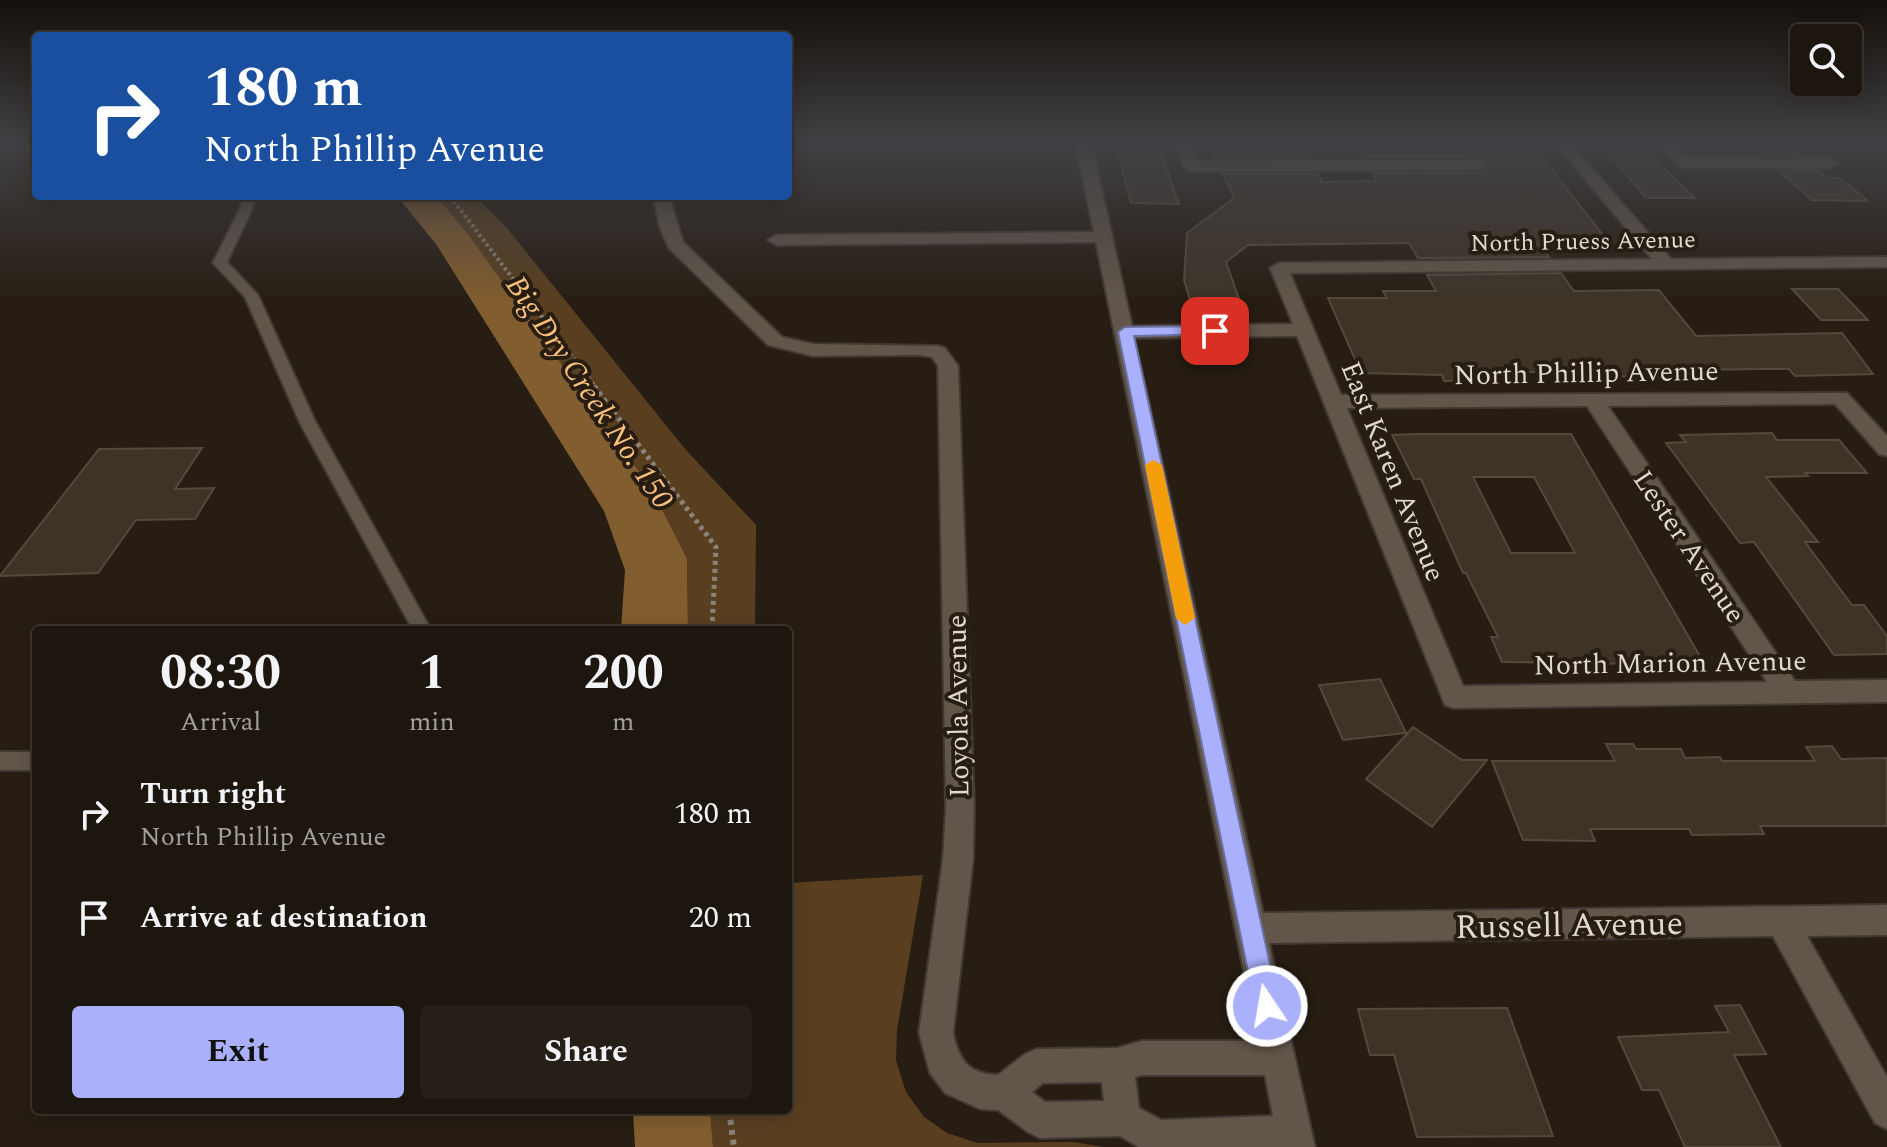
<!DOCTYPE html>
<html lang="en">
<head>
<meta charset="utf-8">
<style>
  :root { --surface:#1d160e; --page:#251f17; --text:#f1f3f6; --muted:#a09f9e; --line:#3b352e; --accent:#aab0fb }
  body { margin:0; font-family:Spectral,serif; background:var(--page); color:var(--text); height:100vh; display:flex; flex-direction:column; font-size:30px; white-space:nowrap }
  * { box-sizing:border-box; margin:0 }
  p { font-size:26px; color:var(--muted) }
  .icon { flex:none; width:44px; height:44px; fill:none; stroke:currentColor; stroke-width:2; stroke-linecap:round; stroke-linejoin:round }
  .map { position:relative; flex:1; overflow:hidden }
  .panel { position:absolute; left:32px; top:626px; width:760px; height:488px; display:flex; flex-direction:column; background:var(--surface); border-radius:8px; box-shadow:0 4px 20px #0003,0 0 0 2px var(--line) }
  .panel>* { flex:none }
  .top-card { position:absolute; left:32px; top:32px; width:760px; height:168px; border-radius:8px; box-shadow:0 4px 20px #0003,0 0 0 2px var(--line); background:#1a4fa0; color:#fff; overflow:hidden }
  .fabs { position:absolute; left:1790px; top:24px; display:grid; gap:16px }
  .fabs a { display:grid; place-items:center; width:72px; height:72px; border-radius:8px; background:var(--surface); box-shadow:0 4px 20px #0003,0 0 0 2px var(--line); font-size:40px }
  .pin { position:absolute; display:grid; place-items:center; width:68px; height:68px; color:#fff; margin:-34px; border-radius:16px; box-shadow:0 4px 12px #0006 }
  .me { position:absolute; width:88px; margin:-44px; rotate:348deg; stroke-linejoin:round; filter:drop-shadow(0 0 6px #0008) }
  .turn { display:flex; align-items:center; gap:28px; height:168px; padding:0 40px; font-size:36px }
  .turn .icon { width:104px; height:104px; stroke-width:2.5 }
  .turn b { display:block; font-size:56px; line-height:68px }
  .eta { display:flex; justify-content:space-evenly; align-items:center; height:136px; text-align:center }
  .eta b { font-size:48px; font-weight:700; line-height:56px }
  .primary-button { display:flex; gap:16px; margin-top:auto; padding:16px 40px }
  .primary-button a { flex:1; height:92px; border-radius:8px; background:var(--accent); color:#111; font-size:32px; font-weight:700; line-height:92px; text-align:center }
  .primary-button a+a { background:var(--page); color:var(--text) }
  ul { padding:0; list-style:none }
  li { display:flex; align-items:center; gap:24px; height:104px; padding:0 40px }
  li div { flex:1 }
  li b { display:block; font-size:30px }
  li em { font-style:normal }
  .map>svg:first-child { display:block }
  .green { fill:#593f20 }
  .water { fill:#825d2f }
  .building { fill:#3d3327; stroke:#54493d; stroke-width:2; fill-rule:evenodd }
  .lines { fill:none; stroke-linecap:round; stroke-linejoin:round }
  .service-casing { stroke:#413933; stroke-width:4 }
  .minor-casing { stroke:#413933; stroke-width:4 }
  .path-far2 { stroke:#8b837a; stroke-width:4; stroke-dasharray:3 3; stroke-linecap:butt }
  .path-far1 { stroke:#8b837a; stroke-width:5; stroke-dasharray:4 4; stroke-linecap:butt }
  .path { stroke:#8b837a; stroke-width:6; stroke-dasharray:5 5; stroke-linecap:butt }
  .service { fill:#615649; fill-rule:evenodd }
  .minor { fill:#615649; fill-rule:evenodd }
  .route { fill:#aab0fb; stroke:#6e72a3; stroke-width:2 }
  .slow { fill:#f59e0b }
  .labels { text-anchor:middle; stroke-width:8; stroke-linejoin:round; paint-order:stroke }
  .far-street-label { font-size:24px; fill:#dfd9d2; stroke:#271d12 }
  .street-label { font-size:28px; fill:#dfd9d2; stroke:#271d12 }
  .water-label { font-size:30px; font-style:italic; fill:#fac07b; stroke:#271d12 }
  .near-street-label { font-size:34px; fill:#dfd9d2; stroke:#271d12 }
</style>
</head>
<body>
<div class="map">
<svg width="1887" height="1147" viewBox="0 0 1887 1147">
  <rect width="100%" height="100%" fill="#271d12"/>
  <path class="green" d="M 436,196 L 475,196 L 506,227 L 686,450 L 756,525 L 755,630 L 688,630 L 687,559 L 468,234 Z
    M 923,875 L 897,1030 L 896,1060 L 906,1092 L 924,1117 L 947,1133 L 978,1143 L 1073,1142 L 1104,1147 L 713,1147 L 710,1110 L 788,1110 L 788,883 Z"/>
  <path class="water" d="M 397,196 L 436,196 L 468,234 L 652,490 L 687,559 L 688,630 L 621,630 L 625,570 L 604,511 L 436,244 Z
    M 633,1110 L 710,1110 L 713,1147 L 635,1147 Z"/>
  <path class="building" d="M 1115,142 L 1157,142 L 1179,204 L 1131,203 Z
    M 1209,142 L 1298,142 L 1300,146 L 1305,146 L 1310,158 L 1216,158 Z
    M 1352,142 L 1530,142 L 1610,244 L 1540,244 L 1549,257 L 1418,258 L 1409,243 L 1248,245 L 1226,262 L 1244,313 L 1194,314 L 1184,280 L 1187,233 L 1234,198 L 1223,174 L 1318,174 L 1322,182 L 1377,181 L 1372,173 L 1478,173 L 1489,166 L 1478,157 L 1362,157 Z
    M 1599,142 L 1631,142 L 1647,158 L 1653,158 L 1695,198 L 1646,198 Z
    M 1748,142 L 1786,142 L 1801,155 L 1762,155 Z
    M 1779,171 L 1819,171 L 1827,178 L 1840,178 L 1868,201 L 1812,200 Z
    M 1561,273 L 1574,291 L 1659,290 L 1696,336 L 1842,333 L 1873,374 L 1795,376 L 1789,369 L 1758,369 L 1692,370 L 1698,377 L 1590,376 L 1588,372 L 1493,372 L 1498,380 L 1444,381 L 1442,375 L 1361,373 L 1328,298 L 1387,298 L 1383,291 L 1436,291 L 1427,275 Z
    M 1792,289 L 1838,289 L 1868,320 L 1821,320 Z
    M 1772,433 L 1777,440 L 1839,440 L 1867,473 L 1805,473 L 1808,476 L 1766,477 L 1818,542 L 1805,542 L 1852,605 L 1864,605 L 1887,636 L 1887,654 L 1834,655 L 1754,542 L 1740,543 L 1666,443 L 1686,442 L 1680,435 Z
    M 1418,434 L 1571,434 L 1705,665 L 1502,662 L 1491,637 L 1498,637 L 1466,573 L 1463,573 L 1421,479 L 1414,479 L 1392,435 ZM 1473,477 L 1534,477 L 1575,553 L 1511,553 Z
    M 202,448 L 175,489 L 214,488 L 195,519 L 136,520 L 98,573 L 0,576 L 99,449 Z
    M 1380,679 L 1406,733 L 1343,740 L 1319,685 Z
    M 1413,727 L 1462,760 L 1487,760 L 1432,827 L 1366,779 Z
    M 1606,744 L 1633,744 L 1636,749 L 1681,749 L 1685,758 L 1720,757 L 1722,761 L 1815,761 L 1806,747 L 1832,746 L 1841,759 L 1887,758 L 1887,826 L 1760,826 L 1764,834 L 1692,835 L 1689,829 L 1590,829 L 1595,841 L 1523,840 L 1492,761 L 1615,761 Z
    M 1740,1005 L 1766,1054 L 1734,1055 L 1781,1147 L 1685,1147 L 1659,1090 L 1642,1090 L 1618,1037 L 1729,1032 L 1715,1006 Z
    M 1507,1008 L 1553,1136 L 1417,1137 L 1394,1055 L 1370,1055 L 1358,1009 Z"/>
  <g class="lines">
    <g class="service-casing">
      <path id="service" d="M 243,196 L 255,196 L 252,209 L 227,262 L 258,295 L 315,421 L 431,630 L 413,630 L 299,421 L 245,297 L 213,263 L 240,209 Z
        M 0,752 L 36,752 L 36,770 L 0,770 Z"/>
    </g>
    <g class="minor-casing">
      <path id="minor" d="M 1075,142 L 1091,142 L 1132,326 L 1293,324 L 1270,268 L 1279,263 L 1652,259 L 1554,142 L 1569,142 L 1671,259 L 1887,257 L 1887,267 L 1290,273 L 1341,395 L 1847,393 L 1887,436 L 1887,456 L 1879,454 L 1835,404 L 1608,406 L 1795,681 L 1887,680 L 1887,702 L 1454,708 L 1445,705 L 1297,336 L 1134,338 L 1263,913 L 1887,905 L 1887,935 L 1807,936 L 1887,1077 L 1887,1129 L 1875,1123 L 1773,936 L 1269,943 L 1315,1147 L 1139,1147 L 1120,1136 L 1040,1138 L 1028,1132 L 998,1110 L 980,1109 L 945,1093 L 930,1073 L 919,1033 L 943,859 L 946,808 L 938,366 L 932,357 L 918,355 L 813,356 L 768,345 L 669,248 L 660,228 L 653,196 L 669,196 L 683,242 L 782,337 L 813,344 L 938,346 L 945,348 L 958,366 L 974,808 L 973,859 L 953,1033 C 959,1061 969,1074 998,1075 L 1025,1054 L 1037,1049 L 1117,1048 L 1142,1041 L 1258,1041 L 1096,242 L 777,245 L 768,240 L 777,235 L 1094,232 ZM 1587,406 L 1767,682 L 1463,686 L 1347,408 ZM 1142,1075 L 1265,1075 L 1273,1116 L 1161,1120 L 1139,1108 L 1135,1077 ZM 1102,1082 L 1104,1101 L 1045,1102 L 1032,1092 L 1043,1083 Z
        M 1175,142 L 1190,142 L 1197,161 L 1478,160 L 1486,165 L 1478,170 L 1191,171 L 1183,166 Z
        M 1656,142 L 1672,142 L 1688,158 L 1830,158 L 1838,163 L 1830,168 L 1684,168 L 1678,166 Z"/>
    </g>
    <path class="path-far2" d="M 450,196 L 596,388"/>
    <path class="path-far1" d="M 594,386 L 716,547 L 712,630"/>
    <path class="path" d="M 729,1110 L 734,1147"/>
    <use href="#service" class="service"/>
    <use href="#minor" class="minor"/>
  </g>
  <linearGradient id="sky" x2="0" y2="1"><stop stop-color="#15100a"/><stop offset="0.47" stop-color="#414044"/><stop offset="1" stop-color="#414044" stop-opacity="0"/></linearGradient>
  <rect width="1887" height="303" fill="url(#sky)"/>
  <path class="route" d="M 1215,326 L 1220,328 L 1220,334 L 1134,336 L 1279,1006 L 1276,1015 L 1267,1018 L 1258,1015 L 1255,1006 L 1118,332 L 1125,327 Z"/>
  <path class="slow" d="M 1153,460 L 1162,465 L 1195,618 L 1185,625 L 1176,618 L 1145,465 Z"/>
  <g class="labels">
    <g class="far-street-label">
      <text transform="translate(1583 241) rotate(-1)" y="8">North Pruess Avenue</text>
    </g>
    <g class="street-label">
      <text transform="translate(1586 372) rotate(-1)" y="10">North Phillip Avenue</text>
      <text transform="translate(1394 471) rotate(68)" y="10">East Karen Avenue</text>
      <text transform="translate(1690 546) rotate(56)" y="10">Lester Avenue</text>
      <text transform="translate(1670 662) rotate(-1)" y="10">North Marion Avenue</text>
      <text transform="translate(957 706) rotate(-91)" y="10">Loyola Avenue</text>
    </g>
    <g class="water-label">
      <text transform="translate(590 392) rotate(56)" y="10">Big Dry Creek No. 150</text>
    </g>
    <g class="near-street-label">
      <text transform="translate(1569 924) rotate(-1)" y="12">Russell Avenue</text>
    </g>
  </g>
</svg>
<div class="fabs">
<a><svg class="icon" aria-label="search" viewBox="0 0 24 24"><circle cx="10" cy="10" r="6"/><path d="M15 15l6 6"/></svg></a>
</div>
<div class="pin" style="left:1215px;top:331px;background:#d93025"><svg class="icon" aria-label="arrive" viewBox="0 0 24 24"><path d="M6 21V4h12l-3 4 3 4H6"/></svg></div>
<svg class="me" style="left:1267px;top:1006px" viewBox="-20 -20 40 40"><circle r="17" fill="#aab0fb" stroke="#fff" stroke-width="3"/><path d="M0-11L8 9 0 5-8 9z" fill="#fff"/></svg>
<div class="top-card">
<div class="turn"><svg class="icon" aria-label="right" viewBox="0 0 24 24"><path d="M7 20v-9h11M14 6l5 5-5 5"/></svg><div><b>180 m</b>North Phillip Avenue</div></div>
</div>
<section class="panel">
<div class="eta">
<div><b>08:30</b><p>Arrival</p></div>
<div><b>1</b><p>min</p></div>
<div><b>200</b><p>m</p></div>
</div>
<ul>
<li><svg class="icon" aria-label="right" viewBox="0 0 24 24"><path d="M7 20v-9h11M14 6l5 5-5 5"/></svg><div><b>Turn right</b><p>North Phillip Avenue</p></div><em>180 m</em></li>
<li><svg class="icon" aria-label="arrive" viewBox="0 0 24 24"><path d="M6 21V4h12l-3 4 3 4H6"/></svg><div><b>Arrive at destination</b></div><em>20 m</em></li>
</ul>
<div class="primary-button"><a>Exit</a><a>Share</a></div>
</section>
</div>
</body>
</html>
